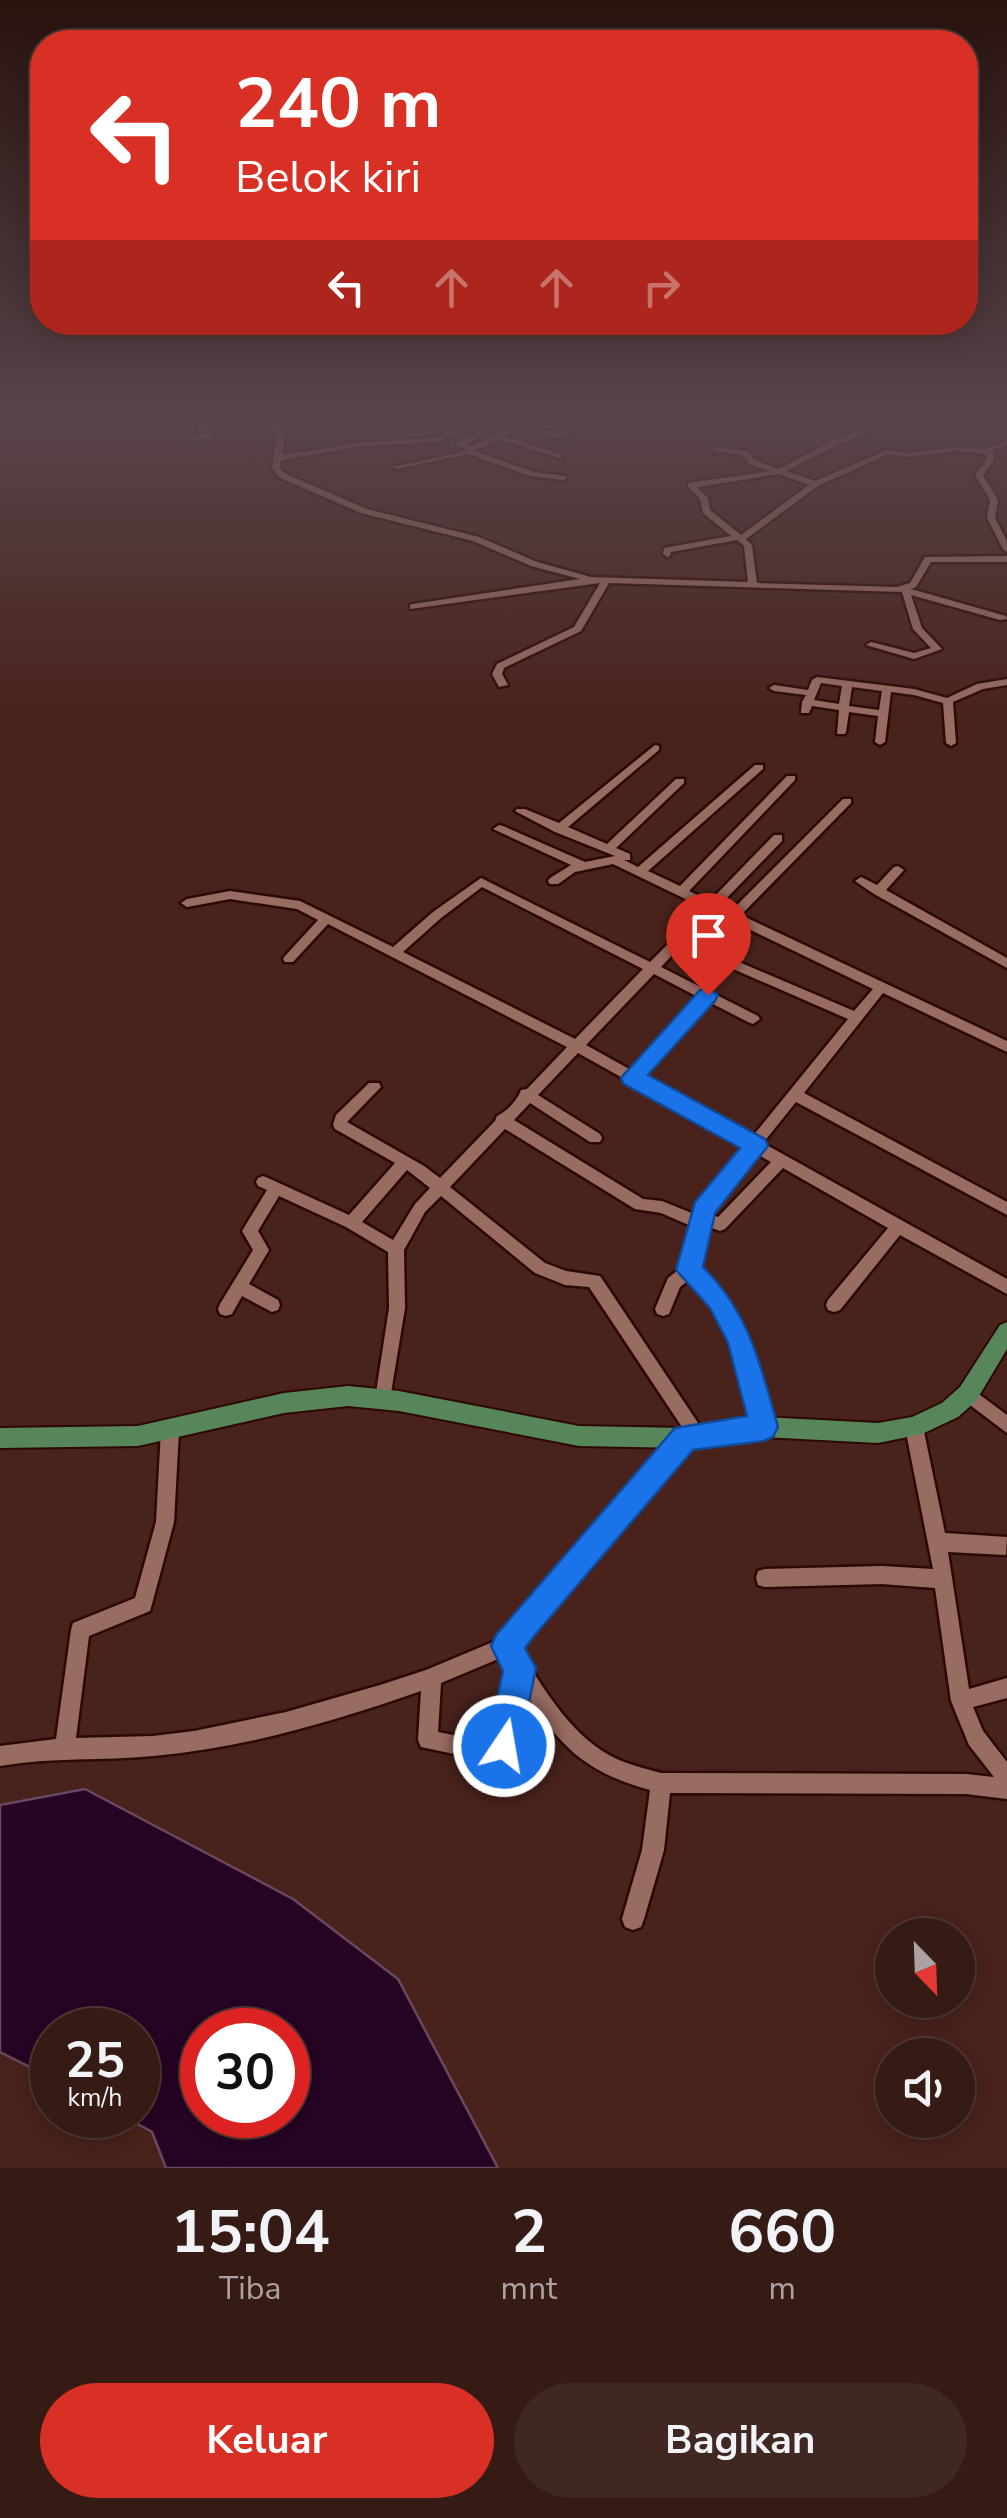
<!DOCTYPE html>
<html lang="id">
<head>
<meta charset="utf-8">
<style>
  :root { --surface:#361a14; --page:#412722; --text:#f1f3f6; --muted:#aaa1a0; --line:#503834; --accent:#d93025 }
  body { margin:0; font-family:"Nunito Sans",sans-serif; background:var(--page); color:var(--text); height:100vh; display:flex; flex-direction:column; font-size:38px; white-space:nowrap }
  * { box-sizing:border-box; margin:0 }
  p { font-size:32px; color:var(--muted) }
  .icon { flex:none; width:55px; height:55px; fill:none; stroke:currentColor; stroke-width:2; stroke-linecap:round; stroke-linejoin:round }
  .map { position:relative; height:2168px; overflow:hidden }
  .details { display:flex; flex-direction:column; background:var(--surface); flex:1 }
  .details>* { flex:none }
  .top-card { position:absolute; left:30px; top:30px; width:948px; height:305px; border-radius:40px; box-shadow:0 5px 25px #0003,0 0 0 2px var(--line); background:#d93025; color:#fff; overflow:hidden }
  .needle { width:65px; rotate:157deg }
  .buttons { position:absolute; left:875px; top:1918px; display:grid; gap:20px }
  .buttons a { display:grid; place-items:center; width:100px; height:100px; border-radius:50%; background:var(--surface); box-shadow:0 5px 25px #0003,0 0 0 2px var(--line); font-size:50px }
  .speed { position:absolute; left:30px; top:2008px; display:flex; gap:20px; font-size:50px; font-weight:700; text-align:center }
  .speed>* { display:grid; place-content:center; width:130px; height:130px; border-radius:50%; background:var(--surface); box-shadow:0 5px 25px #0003,0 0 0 2px var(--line); line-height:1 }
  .speed small { font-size:25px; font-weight:400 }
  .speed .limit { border:15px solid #d22; background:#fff; color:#111 }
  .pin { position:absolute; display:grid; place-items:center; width:85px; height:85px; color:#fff; margin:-102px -42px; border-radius:50% 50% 50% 0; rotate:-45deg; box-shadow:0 0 10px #0007 }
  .pin .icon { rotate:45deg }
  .me { position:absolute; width:110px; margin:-55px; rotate:12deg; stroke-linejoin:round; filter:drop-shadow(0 0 8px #0008) }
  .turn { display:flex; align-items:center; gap:35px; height:210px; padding:0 40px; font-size:45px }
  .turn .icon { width:130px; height:130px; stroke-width:2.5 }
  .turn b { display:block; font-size:70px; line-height:85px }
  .lanes { display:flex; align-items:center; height:95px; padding:0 40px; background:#0003; justify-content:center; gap:50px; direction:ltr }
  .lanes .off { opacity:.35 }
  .eta { display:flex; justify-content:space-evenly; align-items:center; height:170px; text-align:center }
  .eta b { font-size:60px; font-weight:700; line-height:70px }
  .button { display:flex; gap:20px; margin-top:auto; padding:20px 40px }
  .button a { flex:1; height:115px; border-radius:60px; background:var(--accent); color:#fff; font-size:40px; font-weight:700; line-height:115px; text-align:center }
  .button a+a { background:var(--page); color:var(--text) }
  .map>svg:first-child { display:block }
  .water { fill:#270324; stroke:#684a60; stroke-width:2.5; fill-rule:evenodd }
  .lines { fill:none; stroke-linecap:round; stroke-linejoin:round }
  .minor-casing { stroke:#2d0905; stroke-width:5 }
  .major-casing { stroke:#2d0905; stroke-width:4 }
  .minor { fill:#996c63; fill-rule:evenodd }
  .major { fill:#58865b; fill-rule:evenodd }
  .route { fill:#1a73e8; stroke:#114b97; stroke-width:2.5 }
</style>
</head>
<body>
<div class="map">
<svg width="1007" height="2168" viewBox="0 0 1007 2168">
  <rect width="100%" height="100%" fill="#48221b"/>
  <path class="water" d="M 85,1789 L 293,1899 L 398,1979 L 498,2168 L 166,2168 L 152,2132 L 121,2115 L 138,2115 L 138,2030 L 52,2030 L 52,2078 L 0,2052 L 0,1805 ZM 202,2030 L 288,2030 L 288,2115 L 202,2115 Z"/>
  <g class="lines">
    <g class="minor-casing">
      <path id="minor" d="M 212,421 L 222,421 L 205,428 L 212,433 L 212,437 L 190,441 L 190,437 L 203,434 L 196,430 L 196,426 Z
        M 267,421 L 274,421 L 284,437 L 282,455 L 364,442 L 436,438 L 471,421 L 479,421 L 438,442 L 364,446 L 281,460 L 280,468 L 286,474 L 367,509 L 479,537 L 537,562 L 591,577 L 748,582 L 744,546 L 737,540 L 671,552 L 670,556 L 667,557 L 663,554 L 664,548 L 731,536 L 703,513 L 700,499 L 688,487 L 688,483 L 770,471 L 749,464 L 742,455 L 713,451 L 713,447 L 747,451 L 755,460 L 779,469 L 831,441 L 868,428 L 872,421 L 878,421 L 874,431 L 837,445 L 786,471 L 815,481 L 887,450 L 910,453 L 956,447 L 985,449 L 1007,441 L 1007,446 L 993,450 L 994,460 L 983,475 L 998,500 L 995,518 L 1007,541 L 1007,552 L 1003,549 L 987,518 L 990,500 L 975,475 L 986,460 L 986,454 L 956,451 L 910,457 L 888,454 L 818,486 L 746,539 L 752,545 L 757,583 L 897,587 L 910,583 L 925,557 L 1007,556 L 1007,562 L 931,562 L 916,587 L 911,589 L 1006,616 L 1007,619 L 1000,620 L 911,595 L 922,628 L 942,649 L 914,659 L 866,645 L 871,642 L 914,653 L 931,648 L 913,629 L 902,592 L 609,583 L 581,631 L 504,668 L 502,674 L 508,685 L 499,687 L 492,674 L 497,664 L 574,627 L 600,583 L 410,609 L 410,605 L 413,604 L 580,579 L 531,566 L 473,541 L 361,513 L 280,478 L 272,468 L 276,437 ZM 779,474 L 809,485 L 741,535 L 710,510 L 708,498 L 697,487 Z
        M 496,421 L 505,421 L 466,444 L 473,446 L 515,425 L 512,421 L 560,434 L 587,421 L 596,421 L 561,439 L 522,427 L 505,436 L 562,455 L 562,459 L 499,439 L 474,451 L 534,472 L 566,476 L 567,478 L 563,480 L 530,476 L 468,454 L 396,469 L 392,467 L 459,453 L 467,449 L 457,446 L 457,442 Z
        M 817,677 L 914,689 L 947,698 L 977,684 L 1007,679 L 1007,685 L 983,689 L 953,702 L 956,743 L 951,746 L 946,743 L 943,703 L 914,695 L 891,692 L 885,742 L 880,745 L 875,742 L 878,716 L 849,712 L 846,732 L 845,734 L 837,734 L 839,710 L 812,706 L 809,713 L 801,713 L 802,702 L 806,695 L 774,691 L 769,688 L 774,685 L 808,690 L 812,680 ZM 821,683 L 842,686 L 839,704 L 814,700 ZM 852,687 L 882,691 L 879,710 L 849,706 Z
        M 655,745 L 659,746 L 659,750 L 568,827 L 607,844 L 676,779 L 684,779 L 684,783 L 616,848 L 630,854 L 630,860 L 624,860 L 638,867 L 755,765 L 763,765 L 763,769 L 648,871 L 680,886 L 787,776 L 795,776 L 795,780 L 689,891 L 710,901 L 774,835 L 782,835 L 782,841 L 720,905 L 731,911 L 843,799 L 851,799 L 851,803 L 741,915 L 1007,1041 L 1007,1052 L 883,993 L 804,1093 L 1007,1202 L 1007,1215 L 796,1102 L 763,1143 L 1007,1279 L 1007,1294 L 900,1235 L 840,1310 L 834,1312 L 828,1310 L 826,1305 L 828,1300 L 888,1228 L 783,1168 L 725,1229 L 720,1231 L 706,1226 L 697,1268 C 741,1312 759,1367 772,1427 L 769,1433 L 763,1435 L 757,1433 L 754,1427 C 743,1372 729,1321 689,1280 L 680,1287 L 669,1314 L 663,1316 L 657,1314 L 655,1309 L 668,1278 L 682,1267 L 691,1226 L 661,1213 L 635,1209 L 505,1129 L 450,1187 L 545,1263 L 566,1271 L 600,1276 L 706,1435 L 703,1441 L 697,1443 L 692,1441 L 518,1647 C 541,1685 569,1733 609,1755 C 625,1764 643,1768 661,1773 L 966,1774 L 994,1777 L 969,1745 L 951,1701 L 935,1588 L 882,1584 L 765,1587 L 758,1585 L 756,1578 L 758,1571 L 765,1569 L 882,1566 L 933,1569 L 905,1427 L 908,1421 L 914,1419 L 920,1421 L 923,1427 L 945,1533 L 1007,1537 L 1006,1555 L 948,1552 L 969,1689 L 1007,1678 L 1007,1698 L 973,1707 L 983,1731 L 1007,1762 L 1007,1799 L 966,1794 L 670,1793 L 664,1850 L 644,1919 L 641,1927 L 633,1930 L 625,1927 L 622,1919 L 642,1850 L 650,1790 C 585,1772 562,1748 525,1693 L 511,1752 L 492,1762 L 421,1747 L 418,1740 L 421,1691 C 335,1721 245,1748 153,1756 C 102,1761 51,1757 0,1766 L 0,1746 L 56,1739 L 71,1630 L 73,1623 L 135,1598 L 156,1522 L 161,1430 L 164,1424 L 170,1422 L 176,1424 L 179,1430 L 174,1522 L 152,1604 L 150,1611 L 89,1636 L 76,1738 L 153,1736 L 194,1731 L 286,1712 L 380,1685 L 426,1670 L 500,1639 L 679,1432 L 684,1430 L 589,1287 L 565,1285 L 535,1273 L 441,1196 L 425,1212 L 404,1250 L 405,1308 L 389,1405 L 383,1407 L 377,1405 L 375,1399 L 389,1308 L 388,1252 L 346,1227 L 279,1196 L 258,1231 L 269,1250 L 249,1284 L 278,1300 L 280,1305 L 278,1310 L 272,1312 L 242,1296 L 232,1314 L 226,1316 L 220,1314 L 218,1309 L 220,1304 L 253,1250 L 242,1231 L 267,1190 L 258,1186 L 256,1182 L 258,1178 L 263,1176 L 268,1178 L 349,1215 L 395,1163 L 335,1129 L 333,1125 L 336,1115 L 369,1083 L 379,1083 L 381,1087 L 347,1122 L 424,1166 L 440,1178 L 495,1121 L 497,1116 C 507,1112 518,1099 521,1090 L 527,1089 L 567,1047 L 328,924 L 293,962 L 285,962 L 283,959 L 285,956 L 318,920 L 297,909 L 230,899 L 187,907 L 181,903 L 187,899 L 230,891 L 300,901 L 393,947 L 433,912 L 481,878 L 650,962 L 704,908 L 613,864 L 575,872 L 558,884 L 550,884 L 548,881 L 550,878 L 571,865 L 493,829 L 499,825 L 503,826 L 585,862 L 615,856 L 555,832 L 515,811 L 517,809 L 525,809 L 559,823 ZM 482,887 L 643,969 L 575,1039 L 403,952 L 441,918 ZM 713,912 L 873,989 L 854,1011 L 725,956 L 717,956 L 715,959 L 717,962 L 848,1019 L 752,1137 L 642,1076 L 709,1002 L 748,1022 L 753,1024 L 760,1019 L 758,1016 L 661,967 ZM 654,974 L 698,997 L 631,1070 L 586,1045 ZM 578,1053 L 744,1146 L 704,1196 L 694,1214 L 662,1201 L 643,1199 L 514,1120 L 530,1103 L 590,1142 L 600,1142 L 602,1138 L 600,1134 L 538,1095 ZM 755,1153 L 771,1162 L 718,1217 L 709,1214 L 714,1204 ZM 407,1170 L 430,1188 L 415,1204 L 393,1240 L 362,1222 ZM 503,1657 L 510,1669 L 495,1739 L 490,1742 L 438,1732 L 441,1683 Z
        M 898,866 L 904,870 L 886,890 L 1007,958 L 1007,968 L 874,894 L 855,881 L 861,877 L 877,885 L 894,867 Z
        M 968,1386 L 1007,1415 L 1007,1433 L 962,1399 L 960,1394 L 962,1389 Z"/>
    </g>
    <g class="major-casing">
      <path id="major" d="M 1007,1322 L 1007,1349 L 976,1401 L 958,1417 L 922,1434 L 878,1443 L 763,1437 L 685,1448 L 579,1446 L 399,1411 L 348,1406 L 284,1413 L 138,1446 L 0,1448 L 0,1428 L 138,1426 L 284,1393 L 348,1386 L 399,1391 L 579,1426 L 685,1428 L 763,1417 L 878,1423 L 912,1417 L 942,1403 L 960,1387 L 1000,1325 Z"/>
    </g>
    <use href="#minor" class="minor"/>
    <use href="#major" class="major"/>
  </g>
  <linearGradient id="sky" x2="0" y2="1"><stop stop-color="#28130f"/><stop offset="0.58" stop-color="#58444a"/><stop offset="1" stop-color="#58444a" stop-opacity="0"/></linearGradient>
  <rect width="1007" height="724" fill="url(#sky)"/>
  <path class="route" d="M 708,988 L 718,995 L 715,1001 L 648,1075 L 765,1139 L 768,1146 L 715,1213 L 703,1267 C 749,1312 761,1366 778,1427 L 773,1437 L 764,1441 L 693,1450 L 535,1635 L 525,1648 L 536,1668 L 520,1746 L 515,1757 L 504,1762 L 492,1757 L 487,1746 L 503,1671 L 491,1646 L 496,1635 L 675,1428 L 747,1416 L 728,1343 L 710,1308 L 676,1270 L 695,1202 L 740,1148 L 624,1084 L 621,1078 L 700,990 Z"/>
</svg>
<div class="buttons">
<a><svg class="needle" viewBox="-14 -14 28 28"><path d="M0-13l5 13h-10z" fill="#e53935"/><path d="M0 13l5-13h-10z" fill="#aaa1a0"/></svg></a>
<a><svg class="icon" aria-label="sound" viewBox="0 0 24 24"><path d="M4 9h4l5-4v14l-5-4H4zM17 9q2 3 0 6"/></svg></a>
</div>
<div class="speed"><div>25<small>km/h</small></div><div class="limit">30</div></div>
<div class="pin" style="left:708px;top:995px;background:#d93025"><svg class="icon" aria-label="arrive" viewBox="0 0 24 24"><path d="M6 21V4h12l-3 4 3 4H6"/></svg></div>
<svg class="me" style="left:504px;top:1746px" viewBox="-20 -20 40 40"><circle r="17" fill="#1a73e8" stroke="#fff" stroke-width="3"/><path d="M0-11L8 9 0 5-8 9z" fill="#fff"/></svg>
<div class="top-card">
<div class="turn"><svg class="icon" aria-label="left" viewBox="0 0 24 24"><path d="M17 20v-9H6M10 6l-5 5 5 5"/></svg><div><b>240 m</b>Belok kiri</div></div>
<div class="lanes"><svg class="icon" aria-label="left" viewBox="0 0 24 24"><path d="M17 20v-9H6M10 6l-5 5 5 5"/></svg><svg class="icon off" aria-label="ahead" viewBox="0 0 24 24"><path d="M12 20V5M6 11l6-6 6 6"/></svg><svg class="icon off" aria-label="ahead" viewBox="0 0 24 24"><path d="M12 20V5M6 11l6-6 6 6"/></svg><svg class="icon off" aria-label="right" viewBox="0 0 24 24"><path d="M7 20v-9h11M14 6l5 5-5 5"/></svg></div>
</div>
</div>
<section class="details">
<div class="eta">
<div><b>15:04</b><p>Tiba</p></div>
<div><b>2</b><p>mnt</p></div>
<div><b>660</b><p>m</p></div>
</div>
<div class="button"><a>Keluar</a><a>Bagikan</a></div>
</section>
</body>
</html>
